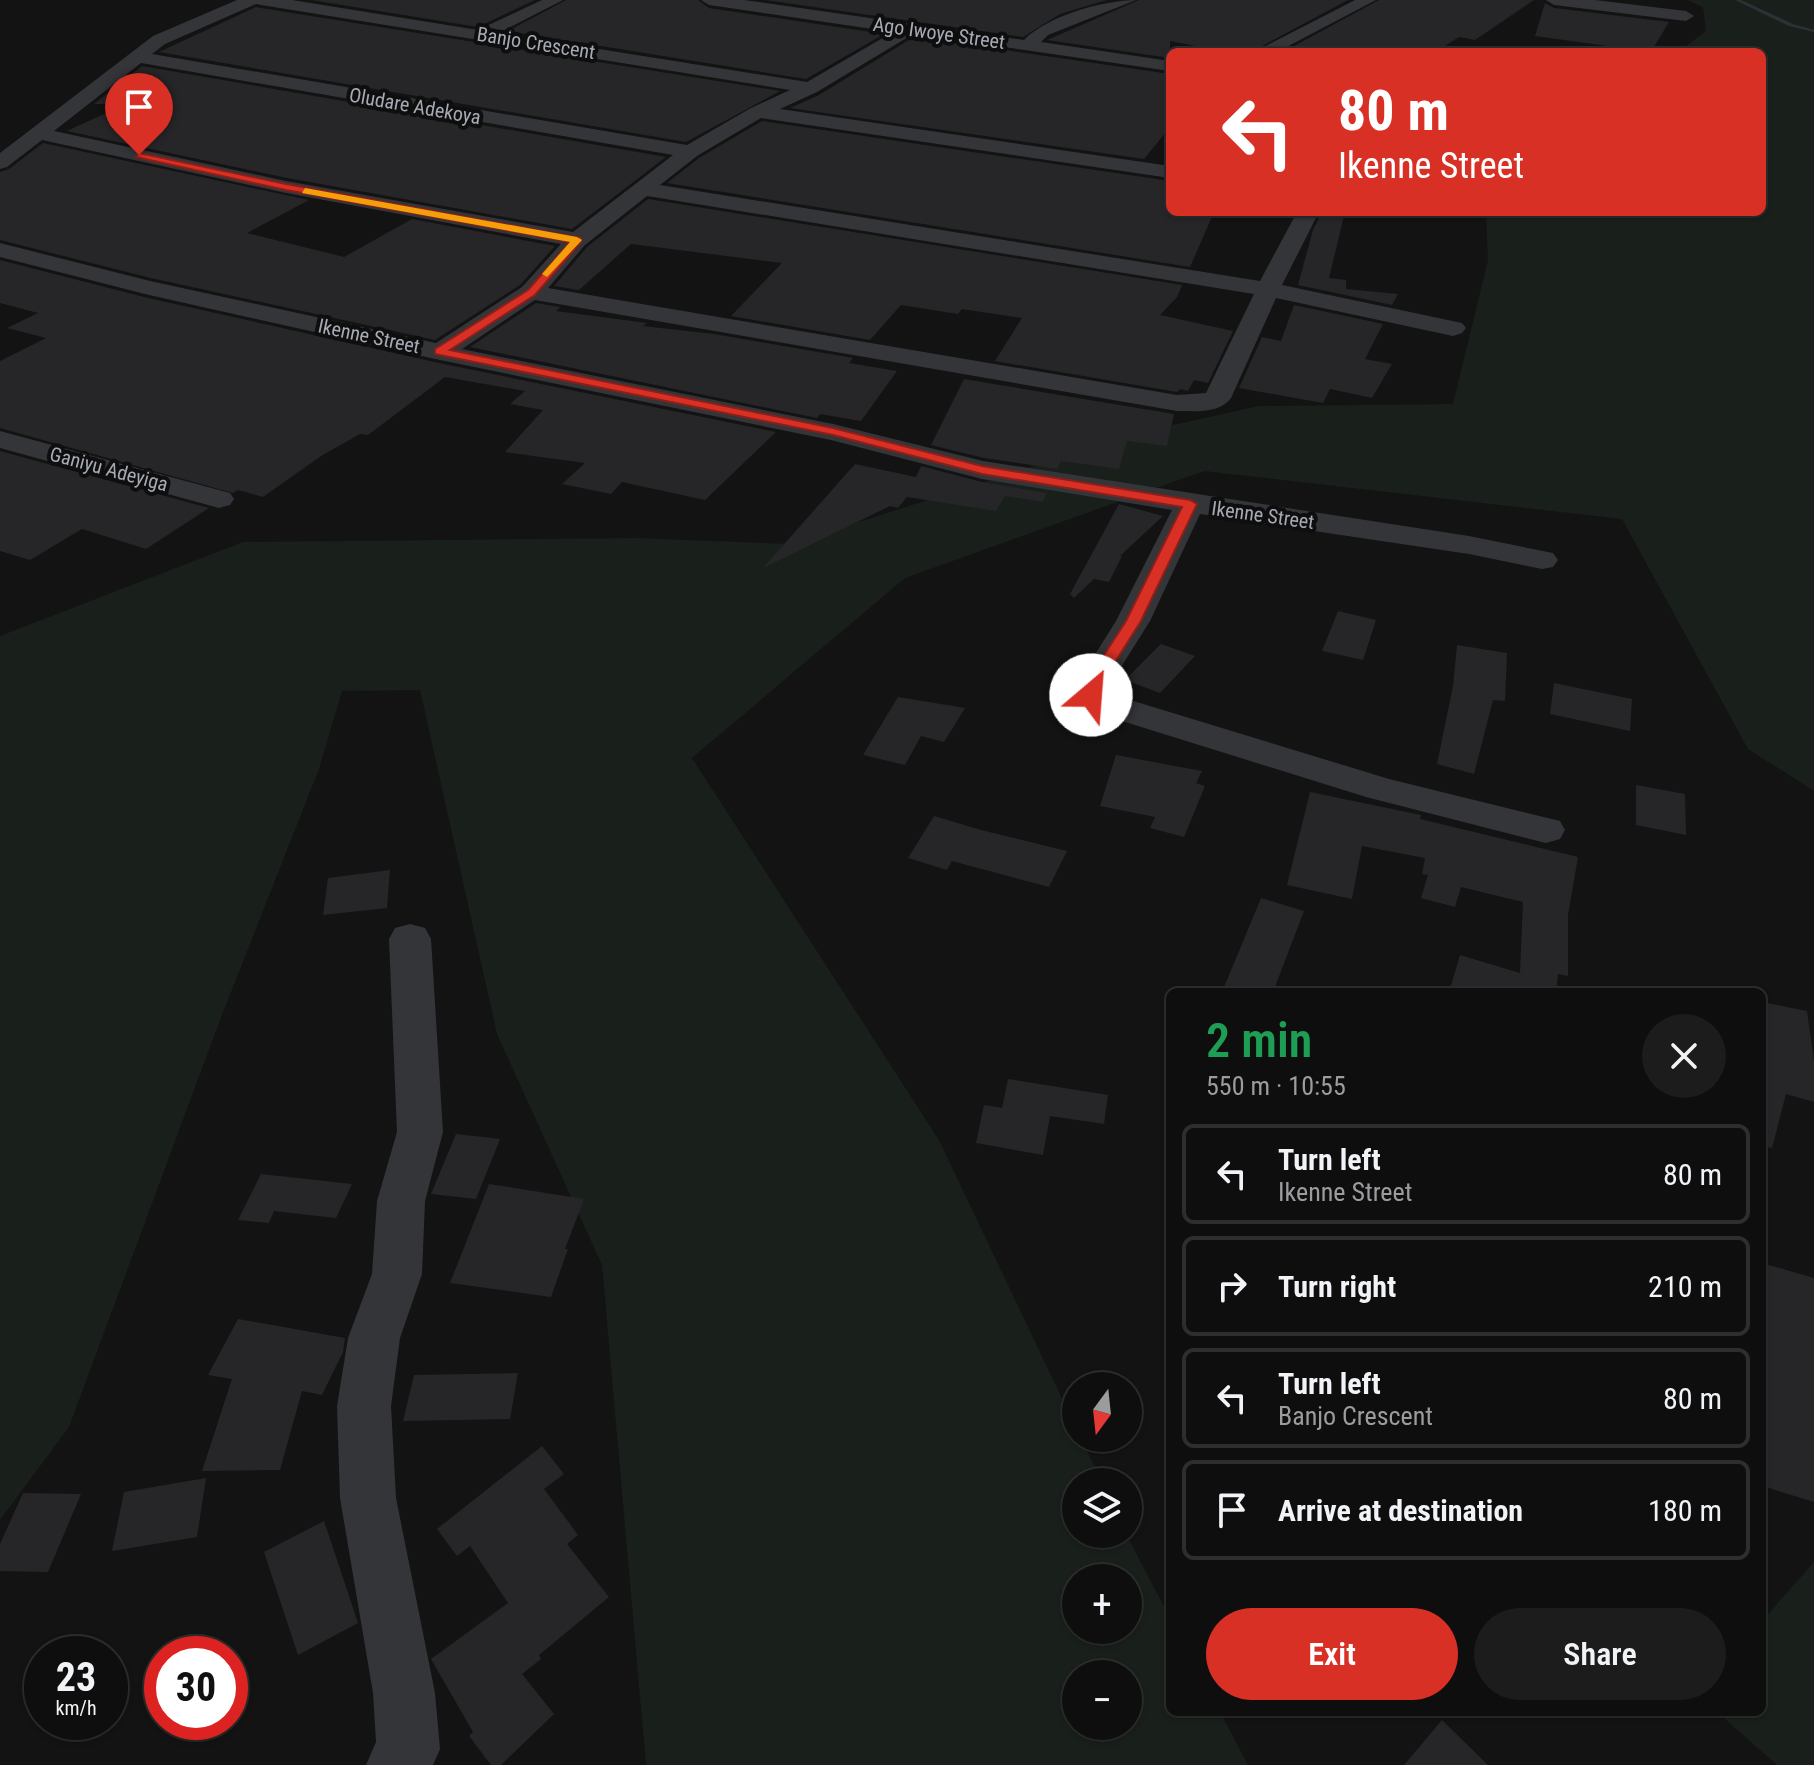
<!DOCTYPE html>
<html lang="en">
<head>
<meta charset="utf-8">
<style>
  :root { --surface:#0e0e0f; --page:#1c1c1d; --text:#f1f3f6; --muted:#9b9c9e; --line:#2e2e2f; --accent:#d93025 }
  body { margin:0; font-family:"Roboto Condensed",sans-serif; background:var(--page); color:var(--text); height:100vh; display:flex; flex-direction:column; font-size:30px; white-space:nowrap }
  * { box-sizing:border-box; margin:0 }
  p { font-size:26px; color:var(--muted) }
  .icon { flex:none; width:44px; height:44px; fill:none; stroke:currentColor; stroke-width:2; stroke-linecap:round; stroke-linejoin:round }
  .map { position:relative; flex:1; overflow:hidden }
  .side { position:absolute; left:1166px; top:988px; width:600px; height:728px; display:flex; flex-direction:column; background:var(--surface); border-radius:12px; box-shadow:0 2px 6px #0004,0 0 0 2px var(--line) }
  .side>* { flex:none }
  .banner { position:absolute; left:1166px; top:48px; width:600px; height:168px; border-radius:12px; box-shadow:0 2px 6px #0004,0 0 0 2px var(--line); background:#d93025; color:#fff; overflow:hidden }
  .needle { width:52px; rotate:195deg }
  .tools { position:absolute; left:1062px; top:1372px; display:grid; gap:16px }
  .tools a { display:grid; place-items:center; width:80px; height:80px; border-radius:50%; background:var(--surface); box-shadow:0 2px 6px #0004,0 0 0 2px var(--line); font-size:40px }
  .speed { position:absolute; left:24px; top:1636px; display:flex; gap:16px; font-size:40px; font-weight:700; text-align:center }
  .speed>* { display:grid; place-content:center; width:104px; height:104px; border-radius:50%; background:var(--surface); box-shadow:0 2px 6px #0004,0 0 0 2px var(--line); line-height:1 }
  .speed small { font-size:20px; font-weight:400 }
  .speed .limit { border:12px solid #d22; background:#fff; color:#111 }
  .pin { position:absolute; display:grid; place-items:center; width:68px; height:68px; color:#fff; margin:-82px -34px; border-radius:50% 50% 50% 0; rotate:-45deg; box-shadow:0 0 8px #0007 }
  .pin .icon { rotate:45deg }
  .me { position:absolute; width:88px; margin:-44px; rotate:27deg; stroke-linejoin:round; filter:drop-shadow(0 0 6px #0008) }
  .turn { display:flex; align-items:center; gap:28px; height:168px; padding:0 40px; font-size:36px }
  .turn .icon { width:104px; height:104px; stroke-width:2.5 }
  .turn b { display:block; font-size:56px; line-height:68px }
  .round { display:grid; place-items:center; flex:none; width:84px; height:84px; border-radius:42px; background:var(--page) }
  .head { display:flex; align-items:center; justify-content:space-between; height:136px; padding:0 40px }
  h1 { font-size:48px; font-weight:600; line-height:60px; color:#1e9e55 }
  .action { display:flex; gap:16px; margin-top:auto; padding:16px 40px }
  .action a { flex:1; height:92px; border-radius:48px; background:var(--accent); color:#fff; font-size:32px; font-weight:600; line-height:92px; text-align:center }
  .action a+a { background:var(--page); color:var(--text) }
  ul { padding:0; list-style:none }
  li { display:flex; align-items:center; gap:24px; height:100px; margin:0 16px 12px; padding:0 24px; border:4px solid var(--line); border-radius:12px }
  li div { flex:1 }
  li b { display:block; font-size:30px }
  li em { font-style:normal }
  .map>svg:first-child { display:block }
  .green { fill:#191f1a; fill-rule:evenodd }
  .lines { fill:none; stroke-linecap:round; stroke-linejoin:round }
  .stream { fill:#2a3237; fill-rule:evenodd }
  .building { fill:#262628 }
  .minor { fill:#343539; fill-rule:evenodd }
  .route { fill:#d93025; stroke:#8d1f18; stroke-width:2 }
  .slow { fill:#f59e0b }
  .labels { text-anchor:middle; stroke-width:8; stroke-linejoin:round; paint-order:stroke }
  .far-street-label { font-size:20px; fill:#a6aab4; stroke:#0e0e0f }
</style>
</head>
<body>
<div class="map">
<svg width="1814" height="1765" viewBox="0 0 1814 1765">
  <rect width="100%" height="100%" fill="#131314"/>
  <path class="green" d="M 1687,0 L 1814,0 L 1814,791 L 1748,749 L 1622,519 L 1204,471 L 905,578 L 692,758 L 939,1140 L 1076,1428 L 1076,1438 L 1081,1438 L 1102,1482 L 1076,1482 L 1076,1534 L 1126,1534 L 1170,1618 L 1170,1712 L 1220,1712 L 1248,1765 L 646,1765 L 602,1265 L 497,1034 L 420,690 L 342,691 L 319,769 L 220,1020 L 69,1427 L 0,1520 L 0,636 L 243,542 L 638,538 L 790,544 L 1137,433 L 1259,406 L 1453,404 L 1488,260 L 1486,212 L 1762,212 L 1762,52 L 1678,52 L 1706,31 L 1703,7 ZM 1076,1578 L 1128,1578 L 1128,1630 L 1076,1630 ZM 1076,1674 L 1128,1674 L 1128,1726 L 1076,1726 Z
    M 1814,1562 L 1814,1765 L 1777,1765 L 1717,1712 L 1762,1712 L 1762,1621 Z"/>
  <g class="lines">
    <path class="stream" d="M 1735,0 L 1741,0 L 1793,24 L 1814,30 L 1814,32 L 1789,26 Z"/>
  </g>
  <path class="building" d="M 311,0 L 535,0 L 478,27 Z
    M 566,0 L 698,0 L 709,8 L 884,34 L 806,79 L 508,31 Z
    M 765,0 L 1107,0 L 1060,14 L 1023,37 Z
    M 1139,0 L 1348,0 L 1251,52 L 1225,52 L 1170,41 L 1170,58 L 1047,40 Z
    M 1379,0 L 1534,0 L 1475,40 L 1459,37 L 1436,52 L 1283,52 Z
    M 1545,3 L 1554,8 L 1669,22 L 1651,52 L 1535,36 Z
    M 256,7 L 261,8 L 780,91 L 686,142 L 159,52 Z
    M 914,37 L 1170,74 L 1170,127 L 1144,159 L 790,108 L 819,95 Z
    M 142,66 L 666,157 L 572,229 L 287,178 L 67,131 L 126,104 L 94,104 Z
    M 762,121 L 1170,181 L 1170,212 L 1214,212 L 1190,267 L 667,183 L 699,158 Z
    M 43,143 L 309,200 L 247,233 L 344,257 L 412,219 L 555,246 L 520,285 L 435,340 L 151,278 L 0,240 L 0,172 L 9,169 Z
    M 648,199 L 1182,285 L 1177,297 L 1160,315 L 1233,331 L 1208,383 L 1194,380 L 1188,391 L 1180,389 L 1177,392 L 995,361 L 1022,318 L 962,309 L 958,314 L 901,305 L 870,340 L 731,316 L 782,263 L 631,244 L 579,290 L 554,286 L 587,247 Z
    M 1322,212 L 1345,212 L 1329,278 L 1346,280 L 1346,289 L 1398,294 L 1392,305 L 1298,285 L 1313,230 Z
    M 0,260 L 148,298 L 439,363 L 776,432 L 705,500 L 622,482 L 611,494 L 562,484 L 585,463 L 505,452 L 543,410 L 510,404 L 525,391 L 445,377 L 368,435 L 360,434 L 321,456 L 263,497 L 238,490 L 233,493 L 0,428 L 0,361 L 46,338 L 7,328 L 38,313 L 0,303 Z
    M 536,303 L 560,307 L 556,311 L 647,323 L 643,326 L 714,334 L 853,358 L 849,363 L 897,371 L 861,421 L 820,414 L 817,418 L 470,347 Z
    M 1294,305 L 1383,324 L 1365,359 L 1392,364 L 1372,398 L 1330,389 L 1323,403 L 1239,388 L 1262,337 L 1281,341 Z
    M 964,379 L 1174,414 L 1167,446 L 1127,441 L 1119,469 L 1061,461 L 1057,469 L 984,458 L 931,445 Z
    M 0,451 L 209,508 L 146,549 L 82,529 L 30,560 L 0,551 Z
    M 855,464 L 916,477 L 921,466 L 982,482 L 1047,493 L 1043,502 L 1005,496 L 996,511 L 907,497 L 898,508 L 890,506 L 763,568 Z
    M 1119,504 L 1163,516 L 1120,556 L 1122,556 L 1109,582 L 1094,579 L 1074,598 L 1070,594 Z
    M 1338,611 L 1376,620 L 1363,660 L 1322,651 Z
    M 1161,644 L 1195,656 L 1160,693 L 1125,680 Z
    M 1457,645 L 1507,653 L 1505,701 L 1493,700 L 1474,774 L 1437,764 L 1453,686 Z
    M 1554,683 L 1632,699 L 1630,731 L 1550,714 Z
    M 898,697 L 965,708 L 944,742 L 921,736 L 905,765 L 863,755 Z
    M 1116,755 L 1202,771 L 1196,783 L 1205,786 L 1184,837 L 1150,828 L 1155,817 L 1100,806 Z
    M 1636,785 L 1685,794 L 1686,835 L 1636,825 Z
    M 1310,792 L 1421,815 L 1420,819 L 1578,857 L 1568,915 L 1568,976 L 1558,974 L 1556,992 L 1449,992 L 1460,955 L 1520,973 L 1523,902 L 1461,887 L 1455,907 L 1421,898 L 1428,875 L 1422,874 L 1425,858 L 1362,846 L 1352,899 L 1287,885 Z
    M 934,816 L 981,830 L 1067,851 L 1049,887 L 952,861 L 947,870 L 908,858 Z
    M 390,870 L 387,908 L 323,915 L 328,878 Z
    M 1261,898 L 1304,911 L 1273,992 L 1222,992 Z
    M 1762,1002 L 1807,1011 L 1814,1061 L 1814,1102 L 1786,1094 L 1772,1148 L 1762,1146 Z
    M 1008,1079 L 1108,1095 L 1104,1124 L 1050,1116 L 1043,1155 L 976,1143 L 984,1105 L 1002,1108 Z
    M 456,1134 L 500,1139 L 476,1199 L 431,1194 Z
    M 261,1174 L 298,1178 L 352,1184 L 336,1218 L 274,1211 L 269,1223 L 238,1220 Z
    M 489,1184 L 584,1199 L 565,1249 L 568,1249 L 551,1297 L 450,1283 Z
    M 1762,1263 L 1814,1278 L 1814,1502 L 1762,1486 Z
    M 238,1319 L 345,1338 L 343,1352 L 322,1395 L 302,1391 L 280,1470 L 202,1471 L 232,1379 L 208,1375 Z
    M 518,1373 L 510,1419 L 403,1421 L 414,1375 Z
    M 542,1446 L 564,1474 L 544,1489 L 578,1535 L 567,1544 L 609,1597 L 539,1655 L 541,1659 L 522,1674 L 554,1714 L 501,1765 L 491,1765 L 469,1736 L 473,1732 L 431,1659 L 508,1603 L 470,1546 L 457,1556 L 437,1529 Z
    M 206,1478 L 197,1537 L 112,1551 L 124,1492 Z
    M 23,1493 L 81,1494 L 48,1572 L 0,1571 L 0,1544 Z
    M 324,1521 L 358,1623 L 298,1655 L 264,1552 Z
    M 1442,1720 L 1488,1765 L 1404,1765 Z"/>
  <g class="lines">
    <path class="minor" d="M 237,0 L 292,0 L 478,30 L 542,0 L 563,0 L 499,33 L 807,82 L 893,32 L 709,5 L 701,0 L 744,0 L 1024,40 C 1047,16 1104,0 1136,0 L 1048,35 L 1041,42 L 1170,61 L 1170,71 L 913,34 L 817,92 L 780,109 L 1170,166 L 1170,178 L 761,118 L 697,156 L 660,185 L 1260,281 L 1297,212 L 1319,212 L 1282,285 L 1462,323 L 1466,328 L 1462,333 L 1453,336 L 1276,298 L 1231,398 C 1219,414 1195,411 1177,411 L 535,300 L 462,349 L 833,424 L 983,461 L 1469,536 L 1553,553 L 1558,560 L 1553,567 L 1542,569 L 1469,554 L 1200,514 L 1150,621 L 1111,683 L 1109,691 L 1117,696 L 1389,779 L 1560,821 L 1565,830 L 1560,839 L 1546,843 L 1366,797 L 1093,712 L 1074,695 L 1077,683 L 1116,621 L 1172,510 L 982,479 L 831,440 L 440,360 L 149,295 L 0,257 L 0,243 L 150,281 L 436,343 L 522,287 L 561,244 L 286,193 L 42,140 L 7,167 L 0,169 L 0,153 L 153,36 ZM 256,4 L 261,5 L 790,90 L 751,108 L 687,145 L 152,54 L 165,44 ZM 141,63 L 673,155 L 573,232 L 286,181 L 54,131 ZM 647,196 L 1254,294 L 1206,393 L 1177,395 L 548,288 L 585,245 Z
      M 1355,0 L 1376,0 L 1277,52 L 1254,52 Z
      M 1546,0 L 1595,0 L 1686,11 L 1694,16 L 1686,21 L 1554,5 Z
      M 0,431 L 230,493 L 234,499 L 230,505 L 219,508 L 0,448 Z
      M 410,924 L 425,928 L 431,939 L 443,1132 L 425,1201 L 422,1274 L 400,1338 L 391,1406 L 396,1498 L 435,1693 L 440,1749 L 433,1765 L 366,1765 L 376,1742 L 373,1693 L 340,1498 L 337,1406 L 348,1338 L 372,1274 L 377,1201 L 397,1132 L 389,939 L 395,928 Z"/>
  </g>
  <path class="route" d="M 139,153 L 286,184 L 581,238 L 581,242 L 535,295 L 450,350 L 833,428 L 982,466 L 1190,500 L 1197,504 L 1141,621 L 1102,683 L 1099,695 L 1091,700 L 1085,699 L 1083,695 L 1086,683 L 1126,621 L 1182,507 L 982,474 L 833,435 L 435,354 L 435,349 L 528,290 L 570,242 L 286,190 L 136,157 Z"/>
  <path class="slow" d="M 305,188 L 577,237 L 582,240 L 547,277 L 542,274 L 570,242 L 302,193 Z"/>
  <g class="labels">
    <g class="far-street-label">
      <text transform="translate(939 33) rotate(8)" y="7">Ago Iwoye Street</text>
      <text transform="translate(536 43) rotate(9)" y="7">Banjo Crescent</text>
      <text transform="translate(415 106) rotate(10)" y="7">Oludare Adekoya</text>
      <text transform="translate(369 336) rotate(12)" y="7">Ikenne Street</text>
      <text transform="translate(109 469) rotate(15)" y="7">Ganiyu Adeyiga</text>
      <text transform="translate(1263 515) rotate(8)" y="7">Ikenne Street</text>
    </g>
  </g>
</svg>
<div class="tools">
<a><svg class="needle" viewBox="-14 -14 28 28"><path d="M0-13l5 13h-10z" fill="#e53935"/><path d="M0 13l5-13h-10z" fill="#9b9c9e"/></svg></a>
<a><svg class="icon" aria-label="layers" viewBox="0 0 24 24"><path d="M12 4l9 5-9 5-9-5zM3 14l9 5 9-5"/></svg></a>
<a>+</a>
<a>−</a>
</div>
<div class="speed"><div>23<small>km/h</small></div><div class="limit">30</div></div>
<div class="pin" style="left:139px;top:155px;background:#d93025"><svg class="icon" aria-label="arrive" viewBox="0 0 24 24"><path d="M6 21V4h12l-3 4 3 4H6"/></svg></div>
<svg class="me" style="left:1091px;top:695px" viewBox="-20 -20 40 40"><circle r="19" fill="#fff"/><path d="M0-13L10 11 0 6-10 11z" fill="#d93025"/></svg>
<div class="banner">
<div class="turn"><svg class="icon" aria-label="left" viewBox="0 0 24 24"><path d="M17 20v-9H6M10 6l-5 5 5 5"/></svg><div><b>80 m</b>Ikenne Street</div></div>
</div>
<section class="side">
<div class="head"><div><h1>2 min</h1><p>550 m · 10:55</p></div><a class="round"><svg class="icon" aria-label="close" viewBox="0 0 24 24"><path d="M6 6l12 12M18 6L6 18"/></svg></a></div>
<ul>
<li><svg class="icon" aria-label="left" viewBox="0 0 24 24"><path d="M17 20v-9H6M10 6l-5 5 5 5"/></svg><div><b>Turn left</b><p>Ikenne Street</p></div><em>80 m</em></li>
<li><svg class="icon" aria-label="right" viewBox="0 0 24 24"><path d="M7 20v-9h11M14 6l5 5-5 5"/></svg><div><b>Turn right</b></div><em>210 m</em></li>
<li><svg class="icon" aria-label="left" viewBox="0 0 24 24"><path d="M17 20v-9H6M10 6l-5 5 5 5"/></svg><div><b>Turn left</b><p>Banjo Crescent</p></div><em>80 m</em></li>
<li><svg class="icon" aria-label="arrive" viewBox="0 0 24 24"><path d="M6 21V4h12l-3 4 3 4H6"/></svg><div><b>Arrive at destination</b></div><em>180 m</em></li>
</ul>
<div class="action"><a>Exit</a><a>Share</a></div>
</section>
</div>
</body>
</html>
